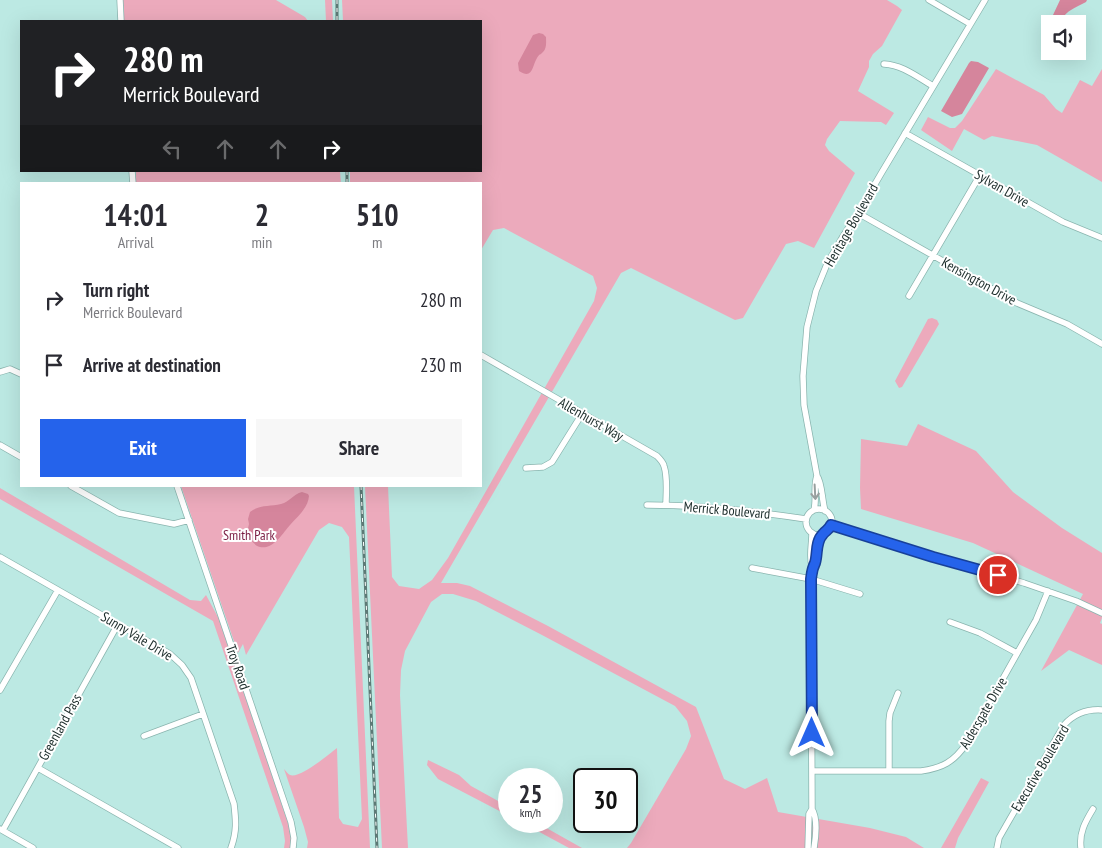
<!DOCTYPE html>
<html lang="en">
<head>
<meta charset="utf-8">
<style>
  :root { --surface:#fff; --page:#f7f7f7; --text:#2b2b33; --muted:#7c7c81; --accent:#2563eb }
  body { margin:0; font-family:"PT Sans Narrow",sans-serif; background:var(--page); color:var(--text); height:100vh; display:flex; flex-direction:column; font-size:19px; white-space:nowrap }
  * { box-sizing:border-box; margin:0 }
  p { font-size:16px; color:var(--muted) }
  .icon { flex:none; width:28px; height:28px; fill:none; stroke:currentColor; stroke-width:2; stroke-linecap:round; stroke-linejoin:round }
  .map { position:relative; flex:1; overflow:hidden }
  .details { position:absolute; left:20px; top:182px; width:462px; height:305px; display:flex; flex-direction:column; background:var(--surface); border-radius:0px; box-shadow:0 5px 20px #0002 }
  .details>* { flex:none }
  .hud { position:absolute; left:20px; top:20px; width:462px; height:152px; border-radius:0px; box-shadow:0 5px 20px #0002; background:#202124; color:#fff; overflow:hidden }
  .controls { position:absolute; left:1041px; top:15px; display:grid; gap:10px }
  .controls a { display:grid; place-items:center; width:45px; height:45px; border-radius:0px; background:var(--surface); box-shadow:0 5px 20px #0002; font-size:25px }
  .speed { position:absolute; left:498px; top:768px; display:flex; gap:10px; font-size:25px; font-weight:700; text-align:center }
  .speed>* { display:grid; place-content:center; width:65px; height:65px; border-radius:50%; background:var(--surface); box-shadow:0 5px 20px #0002; line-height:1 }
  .speed small { font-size:12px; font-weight:400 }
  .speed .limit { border:2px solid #111; border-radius:8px; background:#fff; color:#111 }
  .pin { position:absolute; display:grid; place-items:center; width:42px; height:42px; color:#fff; margin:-21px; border:2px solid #fff; border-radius:50%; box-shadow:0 1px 5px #0007 }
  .me { position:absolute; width:55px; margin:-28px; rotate:0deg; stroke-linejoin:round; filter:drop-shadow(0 0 4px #0008) }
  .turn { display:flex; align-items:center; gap:18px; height:105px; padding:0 20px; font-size:22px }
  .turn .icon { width:65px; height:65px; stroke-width:2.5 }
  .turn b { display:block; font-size:35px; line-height:42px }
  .lanes { display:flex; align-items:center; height:48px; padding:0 20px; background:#0003; justify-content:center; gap:25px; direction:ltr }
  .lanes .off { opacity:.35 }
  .eta { display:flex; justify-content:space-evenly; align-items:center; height:85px; text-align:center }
  .eta b { font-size:30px; font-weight:700; line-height:35px }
  .primary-button { display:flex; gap:10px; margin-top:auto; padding:10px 20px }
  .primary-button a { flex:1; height:58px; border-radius:0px; background:var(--accent); color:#fff; font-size:20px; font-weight:700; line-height:58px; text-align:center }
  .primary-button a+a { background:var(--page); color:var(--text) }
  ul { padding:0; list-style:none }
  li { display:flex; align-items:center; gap:15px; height:65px; padding:0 20px }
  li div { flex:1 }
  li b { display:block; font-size:19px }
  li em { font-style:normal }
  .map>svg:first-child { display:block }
  .green { fill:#ecaabc }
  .water { fill:#d5859c }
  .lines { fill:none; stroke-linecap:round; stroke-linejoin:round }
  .minor-casing { stroke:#8ab5af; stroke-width:7 }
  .minor { stroke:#fff; stroke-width:5.5 }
  .rail-casing { stroke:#5c7975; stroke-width:3 }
  .rail { stroke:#fff; stroke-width:1; stroke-dasharray:4; stroke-linecap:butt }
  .oneway { stroke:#98a09f }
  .route-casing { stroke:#184099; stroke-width:12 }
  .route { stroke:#2563eb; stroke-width:9 }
  .labels { text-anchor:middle; stroke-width:4; stroke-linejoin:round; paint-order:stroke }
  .street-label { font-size:14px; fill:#1a2b29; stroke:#fff }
  .park-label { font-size:14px; fill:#791b41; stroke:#fff }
</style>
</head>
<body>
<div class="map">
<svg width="1102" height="848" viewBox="0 0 1102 848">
  <rect width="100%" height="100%" fill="#bce9e3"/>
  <path class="green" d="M 123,0 L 276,0 L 305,17 L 308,21 L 124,21 Z
    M 325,0 L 332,0 L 333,21 L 326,21 Z
    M 342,0 L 887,0 L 897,6 L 902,10 L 882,46 L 873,54 L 869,61 L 869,67 L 858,91 L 894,113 L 886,125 L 881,122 L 840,121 L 827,139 L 825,145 L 829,151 L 855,173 L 814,248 L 798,241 L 786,244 L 743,318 L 735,320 L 631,268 L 621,273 L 441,583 L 457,583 L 470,586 L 548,626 L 696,707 L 724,779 L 745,789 L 767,778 L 778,812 L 870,828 L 906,837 L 924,848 L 627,848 L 631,843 L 686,749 L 691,736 L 687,721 L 675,706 L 542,635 L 476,601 L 453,594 L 442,594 L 431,602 L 405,651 L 401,670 L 400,695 L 408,848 L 382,848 L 365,486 L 388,486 L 392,577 L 399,586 L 419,589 L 432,580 L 448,558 L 594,301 L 597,288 L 593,276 L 504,228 L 493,230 L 481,250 L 481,184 L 350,184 L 350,171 L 481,171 L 481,21 L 343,21 Z
    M 996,69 L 1044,95 L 1056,109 L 1062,113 L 1080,80 L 1092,86 L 1102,69 L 1102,182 L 1037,145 L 992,136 L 984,140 L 964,129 L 952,151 L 921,130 L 928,117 L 950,128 L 955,128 L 962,121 Z
    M 136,171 L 340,171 L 341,184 L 136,184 Z
    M 932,318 L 937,320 L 939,324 L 902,387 L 899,388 L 895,381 L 928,319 Z
    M 918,424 L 976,451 L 1013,492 L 1062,528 L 1102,553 L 1102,618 L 1100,623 L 1102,624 L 1102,665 L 1069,650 L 1041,671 L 1083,594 L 973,543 L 861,509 L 860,488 L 861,439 L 907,446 Z
    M 181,486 L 354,486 L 370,848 L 307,848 L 308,842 L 304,827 L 284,769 C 286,771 288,774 290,775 C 300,779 329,754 337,748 L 339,818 L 343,824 L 358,827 L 362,819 L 349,537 L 342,527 L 329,523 L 319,530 L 246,655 L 243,644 L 238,653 Z
    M 0,488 L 190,600 L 201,601 L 206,595 L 219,619 L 290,829 L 291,841 L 290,848 L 284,848 L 285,841 L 283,827 L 213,621 L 0,499 Z
    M 428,760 L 459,775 L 471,786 L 509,807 L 509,816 L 438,779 L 427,765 Z
    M 981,778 L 989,782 L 958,838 L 955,848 L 941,848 Z
    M 519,821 L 534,821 L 582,848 L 569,848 Z"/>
  <path class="water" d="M 1060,0 L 1087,0 L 1086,2 C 1081,5 1075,7 1071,10 C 1064,14 1063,20 1054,20 L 1053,15 Z
    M 539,33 L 543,34 L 546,37 C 546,42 547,48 543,52 C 538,57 541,52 537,58 C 532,66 533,80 519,71 L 518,63 L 533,35 Z
    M 971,61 L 978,62 L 989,68 L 962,114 L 952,117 L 941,111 L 969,63 Z
    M 302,492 L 308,494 L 309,496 C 308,508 298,516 290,525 C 283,533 273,550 260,547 C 253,545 250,538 247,533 L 249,524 L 248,519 L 250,512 C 260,504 270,507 281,504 C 290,502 293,494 302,492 Z"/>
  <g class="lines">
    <g class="minor-casing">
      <path id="minor" d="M 120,0 L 121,21
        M 929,0 L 970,24
        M 884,64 C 903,65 917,77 933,86
        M 905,133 L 1063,222 L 1102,238
        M 132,171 L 133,184
        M 858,213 L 1017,303 L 1067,324 L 1102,344
        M 909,296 L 980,175
        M 481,355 L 657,456 C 660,459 663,462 664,466 C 668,478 666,493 666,505
        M 0,372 L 10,369 L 21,374
        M 0,445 L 21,457
        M 526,468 L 543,467 L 552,462 L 582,414
        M 817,476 L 804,405 L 803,376 L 807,327 L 816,291 L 827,264 L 842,238 L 858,213 L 882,172 L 985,0
        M 71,486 L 119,513 L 174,524 L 189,520
        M 177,486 L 291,822 L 294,838 L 293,848
        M 647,505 C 701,505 753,511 806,519
        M806 522a13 13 0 1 1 26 0a13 13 0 1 1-26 0Z
        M 814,510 C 817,499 813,486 817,476 C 822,482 822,501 825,511
        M 831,525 L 933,557 L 1024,583 L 1076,601 L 1102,613
        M 812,533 C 812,544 809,556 812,567
        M 0,557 L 170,654 L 182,665 L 191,678 L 234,804 C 236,821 237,831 231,848
        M 752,568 L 811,579 L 860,594
        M 950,622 L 980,633 L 1017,653
        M 0,690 L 58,590
        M 144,736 L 203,714
        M 38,768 L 178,848
        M 812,771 L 921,771 C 942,768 954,762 966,744 L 1036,620 L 1048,591
        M 889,771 L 889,721 L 890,713 L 898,693
        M 812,809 C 818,819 816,836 814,848
        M 0,829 L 33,848
        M 3,830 L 118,624
        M 808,848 L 809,814 L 812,809 L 811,579 L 812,567 L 815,562 L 817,547 L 823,534
        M 997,848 L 999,838 L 1007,824 L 1064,725 C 1074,714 1087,709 1102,710
        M 1081,848 C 1079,833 1085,822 1093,809"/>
    </g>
    <use href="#minor" class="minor"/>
    <g class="rail-casing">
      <path id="rail" d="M 337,0 L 337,21
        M 347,171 L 347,184
        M 361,486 L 377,848"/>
    </g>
    <use href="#rail" class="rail"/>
  </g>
  <defs><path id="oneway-shaft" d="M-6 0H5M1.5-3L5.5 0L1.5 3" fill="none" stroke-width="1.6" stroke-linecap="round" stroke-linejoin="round" transform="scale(1.25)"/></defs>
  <use class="oneway" href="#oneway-shaft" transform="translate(815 492) rotate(87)"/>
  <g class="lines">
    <g class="route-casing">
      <path id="route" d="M 812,733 L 811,579 C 812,572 812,569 815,563 C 818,554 815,542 823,534 C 826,530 828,531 831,525 L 933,557 L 998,575"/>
    </g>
    <use href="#route" class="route"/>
  </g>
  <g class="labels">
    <g class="street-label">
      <text transform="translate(1002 188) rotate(30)" y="5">Sylvan Drive</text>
      <text transform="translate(851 225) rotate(-60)" y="5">Heritage Boulevard</text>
      <text transform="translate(979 281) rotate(29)" y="5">Kensington Drive</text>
      <text transform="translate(591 419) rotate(30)" y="5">Allenhurst Way</text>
      <text transform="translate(727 510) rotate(5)" y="5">Merrick Boulevard</text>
      <text transform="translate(137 636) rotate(31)" y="5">Sunny Vale Drive</text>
      <text transform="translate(238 667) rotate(71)" y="5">Troy Road</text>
      <text transform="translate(983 713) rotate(-60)" y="5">Aldersgate Drive</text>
      <text transform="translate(60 727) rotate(-61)" y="5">Greenland Pass</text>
      <text transform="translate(1040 768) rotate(-59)" y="5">Executive Boulevard</text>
    </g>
    <g class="park-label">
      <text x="249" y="540">Smith Park</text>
    </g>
  </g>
</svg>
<div class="controls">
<a><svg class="icon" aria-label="sound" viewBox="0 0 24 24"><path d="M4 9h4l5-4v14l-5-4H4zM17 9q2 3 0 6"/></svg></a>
</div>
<div class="speed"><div>25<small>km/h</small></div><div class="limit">30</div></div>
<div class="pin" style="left:998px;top:575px;background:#d93025"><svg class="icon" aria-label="arrive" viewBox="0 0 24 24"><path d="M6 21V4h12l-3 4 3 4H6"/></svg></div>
<svg class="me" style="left:812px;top:733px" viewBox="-20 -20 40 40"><path d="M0-17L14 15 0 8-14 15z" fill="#2563eb" stroke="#fff" stroke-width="4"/></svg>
<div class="hud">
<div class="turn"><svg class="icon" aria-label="right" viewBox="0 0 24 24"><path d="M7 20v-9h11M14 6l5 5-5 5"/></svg><div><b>280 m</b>Merrick Boulevard</div></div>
<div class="lanes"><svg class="icon off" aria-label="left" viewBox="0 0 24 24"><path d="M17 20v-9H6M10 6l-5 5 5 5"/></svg><svg class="icon off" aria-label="ahead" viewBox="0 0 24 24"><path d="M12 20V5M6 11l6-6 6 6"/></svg><svg class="icon off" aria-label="ahead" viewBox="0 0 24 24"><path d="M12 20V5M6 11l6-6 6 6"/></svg><svg class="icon" aria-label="right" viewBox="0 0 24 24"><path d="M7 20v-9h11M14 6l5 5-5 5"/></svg></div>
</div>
<section class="details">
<div class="eta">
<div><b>14:01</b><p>Arrival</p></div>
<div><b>2</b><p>min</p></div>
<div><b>510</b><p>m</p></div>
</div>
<ul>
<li><svg class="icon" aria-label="right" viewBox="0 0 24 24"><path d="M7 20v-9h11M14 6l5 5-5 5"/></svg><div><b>Turn right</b><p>Merrick Boulevard</p></div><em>280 m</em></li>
<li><svg class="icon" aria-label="arrive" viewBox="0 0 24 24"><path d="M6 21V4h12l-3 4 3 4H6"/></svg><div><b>Arrive at destination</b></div><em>230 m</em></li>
</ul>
<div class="primary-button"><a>Exit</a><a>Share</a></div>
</section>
</div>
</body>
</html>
